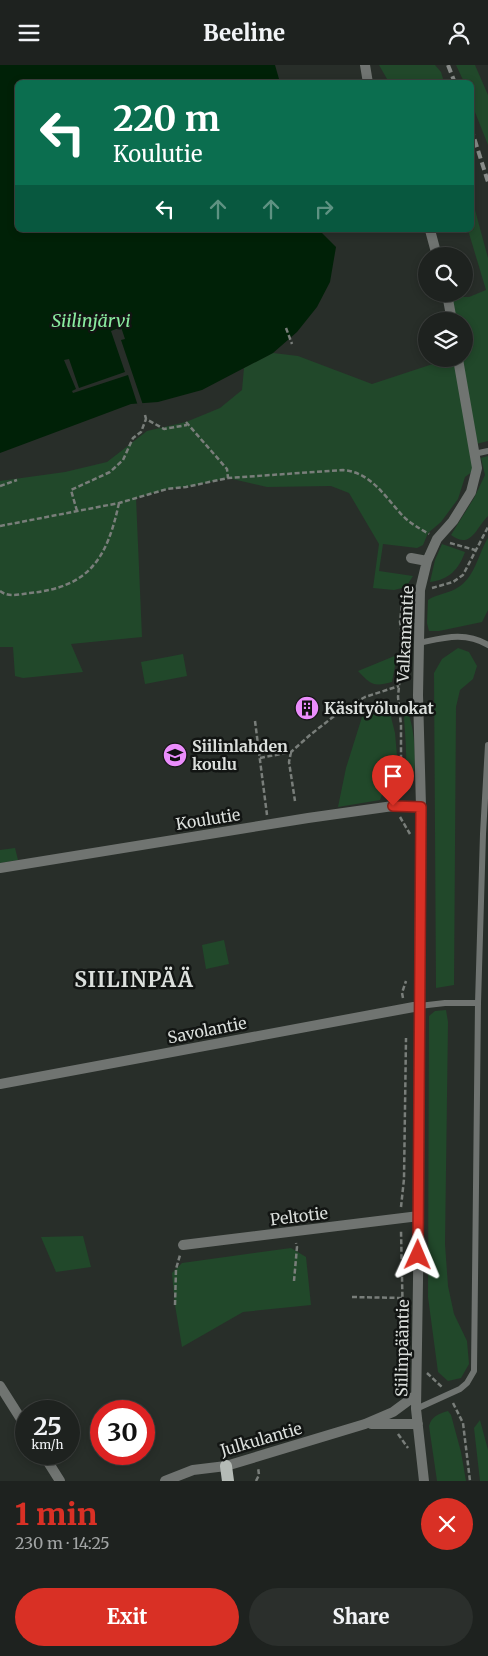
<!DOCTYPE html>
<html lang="en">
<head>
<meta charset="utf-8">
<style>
  :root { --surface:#1e221f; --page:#2b2f2c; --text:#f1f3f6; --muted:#a1a4a4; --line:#3c3f3d; --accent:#d93025 }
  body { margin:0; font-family:Merriweather,serif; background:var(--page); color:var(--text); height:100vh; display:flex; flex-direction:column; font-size:19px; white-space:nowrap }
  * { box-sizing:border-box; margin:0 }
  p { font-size:16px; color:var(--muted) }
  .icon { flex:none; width:28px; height:28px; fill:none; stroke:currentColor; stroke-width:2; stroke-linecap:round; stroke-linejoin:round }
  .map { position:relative; height:1416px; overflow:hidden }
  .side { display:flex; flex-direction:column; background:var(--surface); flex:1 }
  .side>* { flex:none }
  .hud { position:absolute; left:15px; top:15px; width:459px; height:152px; border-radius:8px; box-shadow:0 2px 8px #0003,0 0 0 1px var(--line); background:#0b6e4f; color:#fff; overflow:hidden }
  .tools { position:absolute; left:418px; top:182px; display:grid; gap:10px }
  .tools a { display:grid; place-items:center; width:55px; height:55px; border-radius:50%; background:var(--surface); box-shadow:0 2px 8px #0003,0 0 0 1px var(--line); font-size:25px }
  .speed { position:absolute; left:15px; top:1335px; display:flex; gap:10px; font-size:25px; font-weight:700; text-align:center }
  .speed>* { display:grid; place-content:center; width:65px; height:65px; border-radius:50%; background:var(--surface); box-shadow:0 2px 8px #0003,0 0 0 1px var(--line); line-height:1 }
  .speed small { font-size:12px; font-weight:400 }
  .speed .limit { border:8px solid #d22; background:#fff; color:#111 }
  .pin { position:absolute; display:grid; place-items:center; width:42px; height:42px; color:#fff; margin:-51px -21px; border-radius:50% 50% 50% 0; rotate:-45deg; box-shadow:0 0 5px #0007 }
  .pin .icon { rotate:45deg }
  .me { position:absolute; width:55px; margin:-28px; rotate:1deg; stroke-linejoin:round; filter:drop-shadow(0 0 4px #0008) }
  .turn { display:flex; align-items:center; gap:18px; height:105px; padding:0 15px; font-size:22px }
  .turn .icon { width:65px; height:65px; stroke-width:2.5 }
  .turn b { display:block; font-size:35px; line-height:42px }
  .lanes { display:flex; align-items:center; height:48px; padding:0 15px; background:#0003; justify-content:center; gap:25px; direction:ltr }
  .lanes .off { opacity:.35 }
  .round { display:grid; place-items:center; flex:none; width:52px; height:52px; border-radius:26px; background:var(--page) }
  .summary { display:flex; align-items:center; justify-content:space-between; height:85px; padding:0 15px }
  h1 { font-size:30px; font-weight:800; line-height:38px; color:var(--accent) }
  .button { display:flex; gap:10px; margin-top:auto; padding:10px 15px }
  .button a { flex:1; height:58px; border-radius:30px; background:var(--accent); color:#fff; font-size:20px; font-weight:800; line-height:58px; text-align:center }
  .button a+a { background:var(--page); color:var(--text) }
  header { display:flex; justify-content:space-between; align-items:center; height:65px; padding:0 15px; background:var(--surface); font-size:22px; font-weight:800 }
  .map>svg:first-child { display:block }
  .green { fill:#21482a }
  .water { fill:#002107 }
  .pier { fill:#282e29 }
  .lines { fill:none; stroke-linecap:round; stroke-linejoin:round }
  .path { stroke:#797e7a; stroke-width:2.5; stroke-dasharray:5 2.5; stroke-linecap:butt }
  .service { stroke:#707471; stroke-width:6 }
  .minor { stroke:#707471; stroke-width:10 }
  .primary { stroke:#b5bbb6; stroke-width:12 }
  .rail { stroke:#878b88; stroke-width:4; stroke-dasharray:8 4; stroke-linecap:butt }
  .route-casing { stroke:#8d1f18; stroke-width:12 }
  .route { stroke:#d93025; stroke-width:9 }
  .labels { text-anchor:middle; stroke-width:5; stroke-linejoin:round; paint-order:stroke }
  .street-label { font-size:16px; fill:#dbdfdc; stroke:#121513 }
  .poi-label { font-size:16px; font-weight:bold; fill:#dbdfdc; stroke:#121513; text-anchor:start }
  .water-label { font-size:18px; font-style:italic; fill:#8aeba0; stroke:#121513 }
  .district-label { font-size:21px; font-weight:bold; letter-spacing:1px; fill:#dbdfdc; stroke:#121513 }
</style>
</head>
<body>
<header><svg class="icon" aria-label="menu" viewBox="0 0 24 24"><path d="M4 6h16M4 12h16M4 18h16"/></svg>Beeline<svg class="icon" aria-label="person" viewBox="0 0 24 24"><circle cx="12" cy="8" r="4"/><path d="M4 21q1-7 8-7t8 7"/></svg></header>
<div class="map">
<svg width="488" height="1416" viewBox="0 0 488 1416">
  <rect width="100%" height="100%" fill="#282e29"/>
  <path class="green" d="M 379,0 L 435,0 L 441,7 L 444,17 L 396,17 L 387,14 Z
    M 456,0 L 475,0 L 488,30 L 488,80 L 471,37 L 471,18 L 464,17 Z
    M 471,130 L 488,193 L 488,376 L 472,380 L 477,403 L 465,412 L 458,434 L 441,457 L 428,468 L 423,480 L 417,483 L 383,479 L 379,506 L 413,511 L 406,522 L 394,525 L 373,523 L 379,479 L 349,428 L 331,421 L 267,422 L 228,413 L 186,422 L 167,424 L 136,433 L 142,572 L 71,579 L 83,607 L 23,613 L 15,611 L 13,582 L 0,582 L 0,416 L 65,407 L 107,397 L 147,366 L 186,357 L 220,343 L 242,325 L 244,303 L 273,288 L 298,291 L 372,319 L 448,294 L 464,294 L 464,256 L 452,256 L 448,232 L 469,232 L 486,225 L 468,165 L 471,165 Z
    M 488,391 L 488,451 C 476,463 471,485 451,470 L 474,433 L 485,410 L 481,393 Z
    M 488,473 L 488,545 L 482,557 L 439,566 L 429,566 L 427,558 L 428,535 C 436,529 448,529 457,523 C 475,513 478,489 488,473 Z
    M 442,479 L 465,487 C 459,504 449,515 430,517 L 435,495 Z
    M 458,583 L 469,587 L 477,601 L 473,614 L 460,625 L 456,642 L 454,920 L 436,923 L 434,608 L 442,594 Z
    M 183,589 L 187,611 L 145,619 L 141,597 Z
    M 397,590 L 392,617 C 374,622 371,620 358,606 Z
    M 379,647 L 390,648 L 395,668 L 397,691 L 380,735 L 338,742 L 346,703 L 362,652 Z
    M 404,647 L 408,648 C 415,663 419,712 408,725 C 406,728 401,730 398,732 L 397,728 C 412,705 404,673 404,647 Z
    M 15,783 L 18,795 L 0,798 L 0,785 Z
    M 224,875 L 229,899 L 206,904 L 202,880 Z
    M 446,945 L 448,957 L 445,1179 L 448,1221 L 454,1249 L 467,1276 L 469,1299 L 461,1313 L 448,1316 L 438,1307 L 428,1232 L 429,951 L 435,946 Z
    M 83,1171 L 91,1202 L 56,1207 L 41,1172 Z
    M 291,1183 L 306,1192 L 311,1240 L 243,1247 L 182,1282 L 175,1240 L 172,1208 L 182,1198 Z
    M 448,1346 L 451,1350 L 461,1387 L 466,1416 L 437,1416 L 429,1361 C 432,1351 438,1349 448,1346 Z
    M 480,1355 L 488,1385 L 488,1416 L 480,1416 L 474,1363 Z"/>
  <path class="water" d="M 0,0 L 275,0 L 279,14 L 278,17 L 18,18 L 18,165 L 319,165 L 336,182 L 330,217 L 317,242 L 297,267 L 273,288 L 202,325 L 158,337 L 131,339 L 0,388 Z"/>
  <path class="pier" d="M 121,262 L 125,274 L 121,275 L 143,340 L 138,341 L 128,310 L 73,328 L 72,326 L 76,324 L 64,295 L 69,294 L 79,323 L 125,307 L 111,266 Z"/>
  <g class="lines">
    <path class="path" d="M 286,263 L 292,279
      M 145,350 L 146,354 L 164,364 L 187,360
      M 186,357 L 227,404 L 228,413
      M 0,421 L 17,415
      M 77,446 L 71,425 L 110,407 L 123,395 L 133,373 L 141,367 L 146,354
      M 0,461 L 119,438 L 167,424 L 186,422 L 228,413 L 343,405 C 371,407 385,432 403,451 C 411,459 419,463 429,469
      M 450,478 L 475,485
      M 432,523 L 453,517 L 463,510 L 488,462
      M 0,526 C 9,533 20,529 30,528 C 90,522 107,493 119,438
      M 255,656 L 267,750
      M 291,687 L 289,697 L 295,736
      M 260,693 L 291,687 L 310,670 L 342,645 L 365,632 L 399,621
      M 392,731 L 401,702 L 401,660 L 398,632 L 403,577 L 400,557 L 402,539 L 408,530
      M 400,752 L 410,769
      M 403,933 L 402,928 L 406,916
      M 401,1142 L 404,1114 L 406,973
      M 294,1216 L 297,1182 L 296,1178
      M 352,1232 L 403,1233
      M 175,1240 L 176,1204 L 180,1190
      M 427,1308 L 443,1323
      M 398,1329 L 401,1308 L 403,1259 L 401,1165
      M 453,1338 L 463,1358 L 470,1416
      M 398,1369 L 408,1383
      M 256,1416 L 259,1410 L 258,1402"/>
    <path class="service" d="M 474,389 L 488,386
      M 419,578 C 443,573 465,566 488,580
      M 419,941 L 445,938 L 478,938 L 483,769 L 488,680
      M 416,1344 L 460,1324 L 467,1318 L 474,1306 L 478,938"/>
    <path class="minor" d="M 365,0 L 368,18
      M 430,165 L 437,191
      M 447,229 L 452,256
      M 411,493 L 427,496
      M 0,803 L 308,753 L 393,741 L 421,742
      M 0,1019 L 419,941
      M 183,1180 L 419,1151
      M 0,1321 L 26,1362
      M 371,1359 L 418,1359
      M 43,1389 L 60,1416
      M 165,1416 L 193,1405 L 226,1401 L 365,1359 L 393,1347 L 416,1330
      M 424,1416 L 416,1344 L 419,1151 L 419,941 L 421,742 L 418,630 L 419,578 L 420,525 L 427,496 L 437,474 L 453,456 L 471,427 L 477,403 L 458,294"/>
    <path class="primary" d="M 226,1401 L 228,1416"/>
    <path class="rail" d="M 448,0 L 455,18
      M 471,63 L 488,117"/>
  </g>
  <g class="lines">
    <g class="route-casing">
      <path id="route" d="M 393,741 L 421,742 L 418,1190"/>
    </g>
    <use href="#route" class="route"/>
  </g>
  <defs>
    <g id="building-disc" transform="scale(1.25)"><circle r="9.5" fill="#eb8dfc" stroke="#121513"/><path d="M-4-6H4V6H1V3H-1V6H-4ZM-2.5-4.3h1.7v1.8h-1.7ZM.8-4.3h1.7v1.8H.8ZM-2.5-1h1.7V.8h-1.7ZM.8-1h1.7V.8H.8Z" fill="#111"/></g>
    <g id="school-disc" transform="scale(1.25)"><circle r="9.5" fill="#eb8dfc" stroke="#121513"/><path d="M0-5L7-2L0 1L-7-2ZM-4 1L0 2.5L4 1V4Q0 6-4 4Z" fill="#111"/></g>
  </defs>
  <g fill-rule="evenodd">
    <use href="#building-disc" x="307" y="643"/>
    <use href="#school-disc" x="175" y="690"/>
  </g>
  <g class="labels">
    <g class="street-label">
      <text transform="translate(405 569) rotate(-87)" y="6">Valkamantie</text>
      <text transform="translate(208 754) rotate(-9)" y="6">Koulutie</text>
      <text transform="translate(207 965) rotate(-11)" y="6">Savolantie</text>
      <text transform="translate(299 1151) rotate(-7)" y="6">Peltotie</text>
      <text transform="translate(402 1283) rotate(-89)" y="6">Siilinpääntie</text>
      <text transform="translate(261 1374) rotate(-16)" y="6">Julkulantie</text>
    </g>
    <g class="poi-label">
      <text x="324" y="649">Käsityöluokat</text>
      <text x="192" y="687">Siilinlahden<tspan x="192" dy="18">koulu</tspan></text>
    </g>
    <g class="water-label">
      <text x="91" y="262">Siilinjärvi</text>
    </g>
    <g class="district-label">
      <text x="134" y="922">SIILINPÄÄ</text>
    </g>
  </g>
</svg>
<div class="tools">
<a><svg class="icon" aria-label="search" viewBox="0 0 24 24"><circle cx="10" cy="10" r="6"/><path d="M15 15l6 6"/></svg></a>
<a><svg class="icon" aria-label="layers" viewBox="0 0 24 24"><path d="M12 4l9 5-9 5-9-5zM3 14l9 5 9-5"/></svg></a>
</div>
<div class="speed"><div>25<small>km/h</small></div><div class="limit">30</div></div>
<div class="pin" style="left:393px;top:741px;background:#d93025"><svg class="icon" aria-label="arrive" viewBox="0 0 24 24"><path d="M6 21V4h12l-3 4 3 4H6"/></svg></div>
<svg class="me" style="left:418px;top:1190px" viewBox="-20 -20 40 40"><path d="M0-17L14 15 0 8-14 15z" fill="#d93025" stroke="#fff" stroke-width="4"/></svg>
<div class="hud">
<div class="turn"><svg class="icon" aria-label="left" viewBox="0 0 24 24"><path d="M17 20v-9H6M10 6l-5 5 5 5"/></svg><div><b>220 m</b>Koulutie</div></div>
<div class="lanes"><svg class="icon" aria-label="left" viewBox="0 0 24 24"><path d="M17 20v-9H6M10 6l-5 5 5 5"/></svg><svg class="icon off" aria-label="ahead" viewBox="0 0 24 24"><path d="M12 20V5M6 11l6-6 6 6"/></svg><svg class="icon off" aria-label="ahead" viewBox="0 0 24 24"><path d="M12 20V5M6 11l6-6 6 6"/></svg><svg class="icon off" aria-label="right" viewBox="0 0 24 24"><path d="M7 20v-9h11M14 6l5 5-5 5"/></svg></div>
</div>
</div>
<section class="side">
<div class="summary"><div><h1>1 min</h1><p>230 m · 14:25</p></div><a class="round" style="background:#d93025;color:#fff"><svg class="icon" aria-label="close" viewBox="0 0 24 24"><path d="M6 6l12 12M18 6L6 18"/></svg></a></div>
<div class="button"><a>Exit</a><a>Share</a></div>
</section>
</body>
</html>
